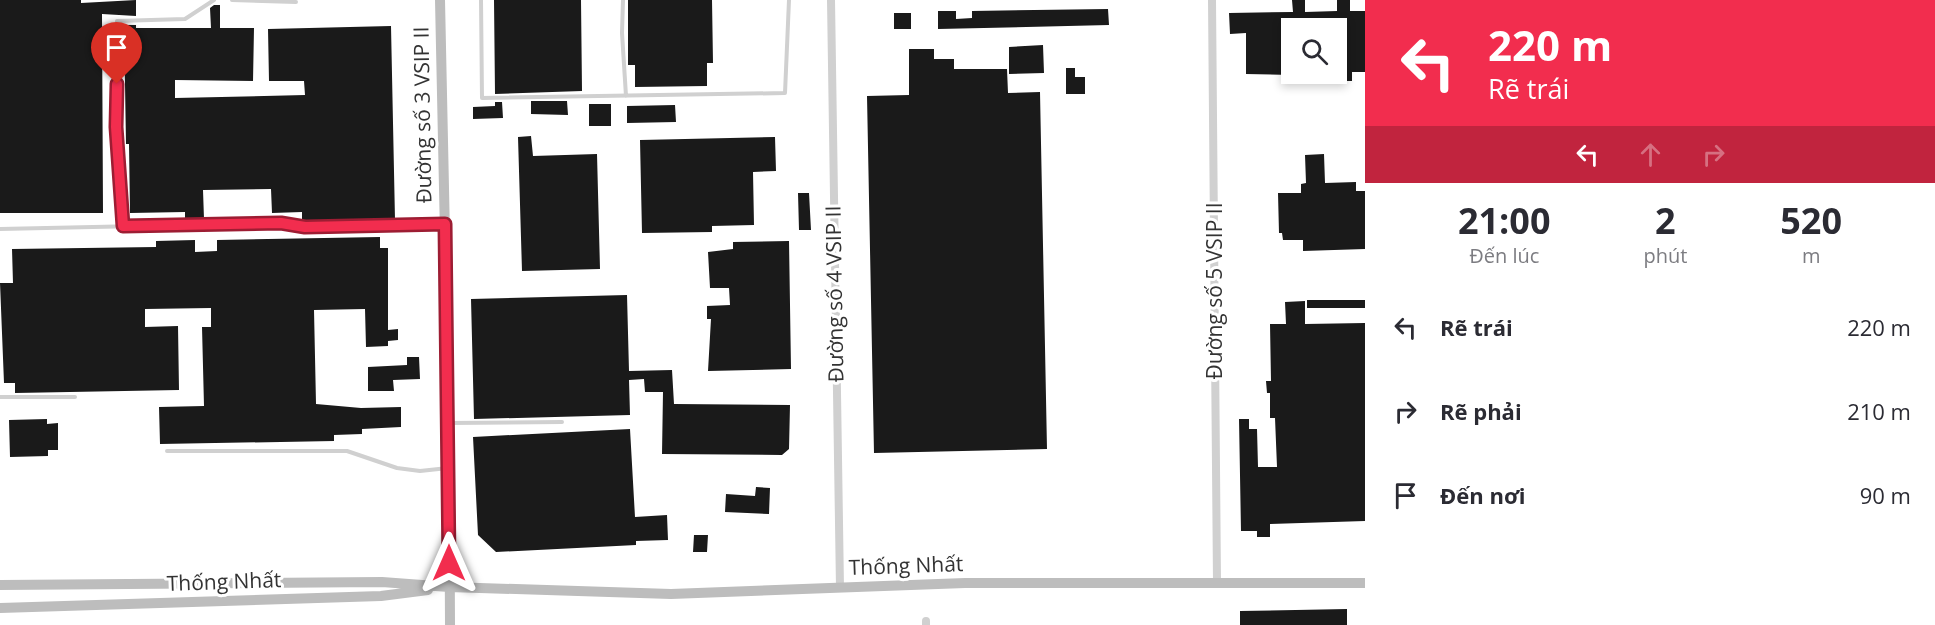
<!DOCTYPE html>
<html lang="vi">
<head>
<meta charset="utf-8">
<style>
  :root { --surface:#fff; --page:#f2f2f3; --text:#2b2b33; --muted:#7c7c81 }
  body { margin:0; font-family:"Open Sans",sans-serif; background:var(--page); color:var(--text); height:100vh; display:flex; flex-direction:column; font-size:22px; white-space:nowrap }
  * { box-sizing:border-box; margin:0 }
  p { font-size:20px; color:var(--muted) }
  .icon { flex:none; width:33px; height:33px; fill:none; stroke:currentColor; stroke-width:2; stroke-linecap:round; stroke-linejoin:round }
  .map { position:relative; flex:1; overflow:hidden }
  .drawer { display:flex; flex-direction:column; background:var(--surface); width:570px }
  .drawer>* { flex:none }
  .hud { background:#f22d4e; color:#fff; overflow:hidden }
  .controls { position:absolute; left:1281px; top:18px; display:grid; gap:12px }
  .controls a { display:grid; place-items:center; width:66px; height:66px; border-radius:0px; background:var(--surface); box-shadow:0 3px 9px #0003; font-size:30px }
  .pin { position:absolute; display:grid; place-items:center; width:51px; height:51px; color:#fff; margin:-62px -26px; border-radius:50% 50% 50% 0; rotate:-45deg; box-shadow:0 0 6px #0007 }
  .pin .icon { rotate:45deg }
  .me { position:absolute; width:66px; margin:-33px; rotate:0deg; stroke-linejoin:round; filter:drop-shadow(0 0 4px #0008) }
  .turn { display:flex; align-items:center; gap:21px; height:126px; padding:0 24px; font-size:27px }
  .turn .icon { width:78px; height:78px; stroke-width:2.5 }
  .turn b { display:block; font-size:42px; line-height:51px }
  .lanes { display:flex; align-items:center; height:57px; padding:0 24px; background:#0003; justify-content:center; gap:30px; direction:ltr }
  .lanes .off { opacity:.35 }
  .eta { display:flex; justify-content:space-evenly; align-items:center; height:102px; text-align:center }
  .eta b { font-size:36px; font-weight:700; line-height:42px }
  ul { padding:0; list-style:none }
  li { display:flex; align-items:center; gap:18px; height:84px; padding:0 24px }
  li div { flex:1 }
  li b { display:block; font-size:22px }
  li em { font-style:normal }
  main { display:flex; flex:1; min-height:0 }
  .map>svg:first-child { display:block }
  .building { fill:#1a1a1a }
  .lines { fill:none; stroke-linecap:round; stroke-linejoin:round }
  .lane { stroke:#d0d0d0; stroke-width:4 }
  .street { stroke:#d0d0d0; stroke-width:8 }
  .secondary { stroke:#bdbdbd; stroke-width:10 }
  .route-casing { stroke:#9d1d33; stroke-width:15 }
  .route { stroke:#f22d4e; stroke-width:10 }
  .labels { text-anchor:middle; stroke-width:6; stroke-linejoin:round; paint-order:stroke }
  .street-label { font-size:21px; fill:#333; stroke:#fff }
</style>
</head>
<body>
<main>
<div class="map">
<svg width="1365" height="625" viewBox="0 0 1365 625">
  <rect width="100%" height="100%" fill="#fff"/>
  <path class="building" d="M 0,0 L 81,0 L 81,3 L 136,0 L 136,16 L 102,14 L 103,213 L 0,213 Z
    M 494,0 L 581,0 L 582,91 L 495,94 Z
    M 628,0 L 712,0 L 713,63 L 707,63 L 707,86 L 635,87 L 635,65 L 628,65 Z
    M 1292,0 L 1305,0 L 1305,12 L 1337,11 L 1337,0 L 1350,0 L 1350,11 L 1365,11 L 1365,72 L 1352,72 L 1352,81 L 1336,81 L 1336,28 L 1292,28 L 1292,75 L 1246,74 L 1246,33 L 1230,34 L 1229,13 L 1293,12 Z
    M 214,5 L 220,5 L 220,28 L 254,28 L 253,81 L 175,80 L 175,98 L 305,95 L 304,81 L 269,81 L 268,29 L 391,26 L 395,220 L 302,222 L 302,212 L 272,213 L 271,189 L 203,190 L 204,219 L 185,219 L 185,212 L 130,213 L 129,144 L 126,144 L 124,25 L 136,25 L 136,28 L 211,28 L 210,8 Z
    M 1108,9 L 1109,25 L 938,29 L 938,11 L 956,11 L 956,19 L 972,18 L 972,11 Z
    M 894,13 L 911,13 L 911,29 L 894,29 Z
    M 1043,45 L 1044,73 L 1009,74 L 1009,47 Z
    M 909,49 L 934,49 L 934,59 L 954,59 L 954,69 L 1007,69 L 1008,93 L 1040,92 L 1047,449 L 874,453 L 867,96 L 909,95 Z
    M 1066,68 L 1075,68 L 1075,77 L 1085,77 L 1085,94 L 1066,94 Z
    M 531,101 L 567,101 L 568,115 L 531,114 Z
    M 495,102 L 502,102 L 503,118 L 473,119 L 473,107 L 495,106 Z
    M 589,104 L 611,104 L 611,126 L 589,126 Z
    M 675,105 L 676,122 L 627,123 L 627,106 Z
    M 531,136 L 533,156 L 597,154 L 600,269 L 522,271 L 518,137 Z
    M 775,137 L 776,171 L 753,172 L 754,225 L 712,226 L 712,232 L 642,233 L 640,140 Z
    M 1324,154 L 1325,183 L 1356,182 L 1356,191 L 1365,191 L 1365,249 L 1303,251 L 1303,240 L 1283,240 L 1282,233 L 1279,233 L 1278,193 L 1301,193 L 1301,184 L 1306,183 L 1305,155 Z
    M 798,193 L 809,193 L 811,230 L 799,230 Z
    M 380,237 L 380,248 L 388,248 L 388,330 L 398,329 L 398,340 L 388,341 L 388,346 L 366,347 L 365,309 L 314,310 L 316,404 L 361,408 L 401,407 L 401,427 L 362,429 L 362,434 L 334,435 L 334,441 L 160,444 L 159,407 L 204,406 L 202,327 L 211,327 L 211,308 L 145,309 L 145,327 L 178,326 L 179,390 L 15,393 L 15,383 L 4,383 L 0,283 L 13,283 L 12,249 L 156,247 L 156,241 L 195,240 L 195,252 L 217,251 L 217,240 Z
    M 789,241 L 791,369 L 708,371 L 711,319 L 707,319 L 707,306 L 730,305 L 729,288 L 710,288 L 708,252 L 733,249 L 733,242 Z
    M 627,295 L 629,371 L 672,370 L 674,404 L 790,405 L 789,449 L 782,455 L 662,454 L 663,392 L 645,392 L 644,379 L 629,380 L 630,415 L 474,419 L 471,299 Z
    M 1307,300 L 1365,300 L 1365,308 L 1307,308 Z
    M 1305,301 L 1305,324 L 1365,323 L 1365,521 L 1270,524 L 1270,537 L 1257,537 L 1257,531 L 1241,531 L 1239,419 L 1249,419 L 1249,429 L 1257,429 L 1258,467 L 1277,467 L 1275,418 L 1270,418 L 1270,393 L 1267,393 L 1266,381 L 1271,381 L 1270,324 L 1286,324 L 1285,302 Z
    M 407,357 L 419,357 L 420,379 L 393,380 L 394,391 L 368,391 L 368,367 L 407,365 Z
    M 47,419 L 47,424 L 58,423 L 58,450 L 48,450 L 48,456 L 10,457 L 9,420 Z
    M 630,429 L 635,517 L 667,515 L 668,540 L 636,541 L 636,545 L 496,552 L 478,535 L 473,437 Z
    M 756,487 L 770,488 L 769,514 L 725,512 L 726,494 L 755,496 Z
    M 694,535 L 708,535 L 707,552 L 693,552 Z
    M 1347,609 L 1347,625 L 1240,625 L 1240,611 Z"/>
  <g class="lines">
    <path class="lane" d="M 232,0 L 296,2
      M 481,0 L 482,98 L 785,93 L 789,0
      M 623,0 L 622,33 L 626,96
      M 123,226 L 116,127 L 117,21 L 185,19 L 214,0
      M 0,229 L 281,223 L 305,227 L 443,224
      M 0,397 L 75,397
      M 450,423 L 562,422
      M 167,451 L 347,451 L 397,468 L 420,471 L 448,468"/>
    <path class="street" d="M 831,0 L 840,588
      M 1212,0 L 1217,583
      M 926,621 L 926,625"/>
    <path class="secondary" d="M 440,0 L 449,423 L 450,625
      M 0,585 L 382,582 L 449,587 L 671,594 L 965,583 L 1365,583
      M 0,608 L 381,596 L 428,590"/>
  </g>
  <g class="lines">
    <g class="route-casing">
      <path id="route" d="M 117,84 L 116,127 L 123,226 L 281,223 L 305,227 L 445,224 L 449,563"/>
    </g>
    <use href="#route" class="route"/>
  </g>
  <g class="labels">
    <g class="street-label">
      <text transform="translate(423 115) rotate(-91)" y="7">Đường số 3 VSIP II</text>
      <text transform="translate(1215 291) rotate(-90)" y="7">Đường số 5 VSIP II</text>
      <text transform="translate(835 294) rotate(-91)" y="7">Đường số 4 VSIP II</text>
      <text transform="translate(906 566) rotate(-2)" y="7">Thống Nhất</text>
      <text transform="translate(224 582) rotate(-2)" y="7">Thống Nhất</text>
    </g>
  </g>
</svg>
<div class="controls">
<a><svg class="icon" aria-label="search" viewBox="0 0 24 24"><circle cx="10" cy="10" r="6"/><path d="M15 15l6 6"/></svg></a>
</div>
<div class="pin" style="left:117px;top:84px;background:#d93025"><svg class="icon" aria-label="arrive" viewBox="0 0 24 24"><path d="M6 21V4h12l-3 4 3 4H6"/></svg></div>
<svg class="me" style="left:449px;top:563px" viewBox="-20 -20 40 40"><path d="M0-17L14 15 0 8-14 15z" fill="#f22d4e" stroke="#fff" stroke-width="4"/></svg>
</div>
<section class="drawer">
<div class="hud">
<div class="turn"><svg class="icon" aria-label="left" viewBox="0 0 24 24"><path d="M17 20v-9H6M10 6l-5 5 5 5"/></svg><div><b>220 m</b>Rẽ trái</div></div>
<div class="lanes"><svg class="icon" aria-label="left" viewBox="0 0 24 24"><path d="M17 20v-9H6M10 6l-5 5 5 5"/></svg><svg class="icon off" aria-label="ahead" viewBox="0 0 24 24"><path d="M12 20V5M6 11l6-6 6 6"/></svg><svg class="icon off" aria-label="right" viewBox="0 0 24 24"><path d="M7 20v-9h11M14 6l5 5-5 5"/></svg></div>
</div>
<div class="eta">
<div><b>21:00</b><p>Đến lúc</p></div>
<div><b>2</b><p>phút</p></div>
<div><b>520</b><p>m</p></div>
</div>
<ul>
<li><svg class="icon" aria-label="left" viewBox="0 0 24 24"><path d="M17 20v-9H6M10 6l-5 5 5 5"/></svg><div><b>Rẽ trái</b></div><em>220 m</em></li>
<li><svg class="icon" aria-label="right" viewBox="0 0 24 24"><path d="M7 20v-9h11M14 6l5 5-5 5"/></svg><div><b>Rẽ phải</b></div><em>210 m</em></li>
<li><svg class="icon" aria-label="arrive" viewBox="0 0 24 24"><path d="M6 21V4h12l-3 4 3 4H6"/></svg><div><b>Đến nơi</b></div><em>90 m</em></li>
</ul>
</section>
</main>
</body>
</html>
